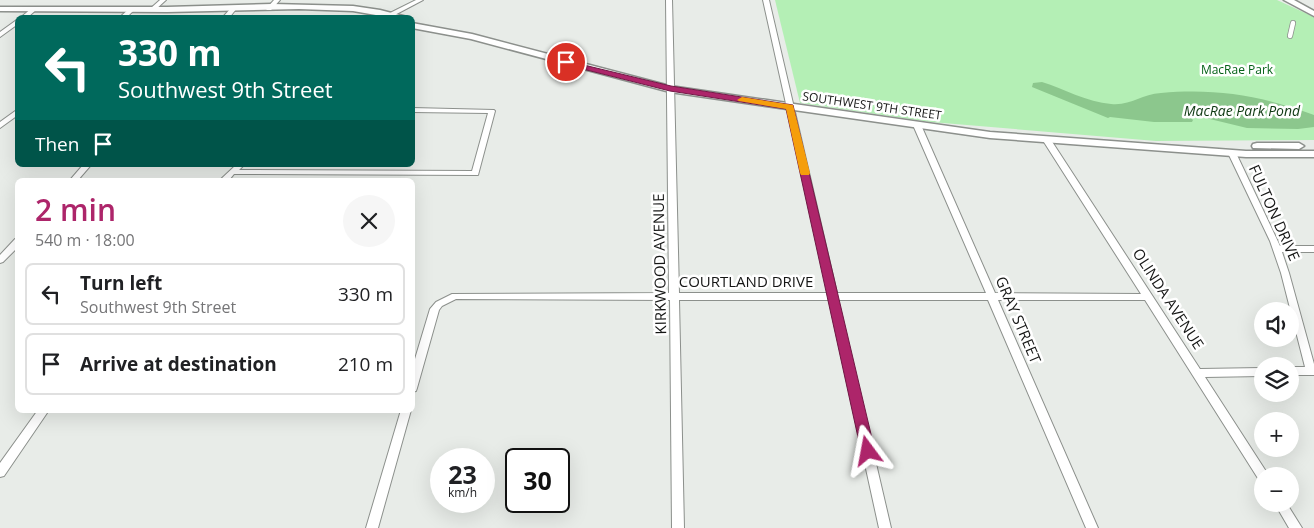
<!DOCTYPE html>
<html lang="en">
<head>
<meta charset="utf-8">
<style>
  :root { --surface:#fff; --page:#f6f6f6; --text:#202124; --muted:#757577; --line:#e0e0e0; --accent:#ad256a }
  body { margin:0; font-family:"Open Sans",sans-serif; background:var(--page); color:var(--text); height:100vh; display:flex; flex-direction:column; font-size:19px; white-space:nowrap }
  * { box-sizing:border-box; margin:0 }
  p { font-size:16px; color:var(--muted) }
  .icon { flex:none; width:28px; height:28px; fill:none; stroke:currentColor; stroke-width:2; stroke-linecap:round; stroke-linejoin:round }
  .map { position:relative; flex:1; overflow:hidden }
  .details { position:absolute; left:15px; top:178px; width:400px; height:235px; display:flex; flex-direction:column; background:var(--surface); border-radius:8px; box-shadow:0 5px 20px #0002 }
  .details>* { flex:none }
  .hud { position:absolute; left:15px; top:15px; width:400px; height:152px; border-radius:8px; box-shadow:0 5px 20px #0002; background:#00695c; color:#fff; overflow:hidden }
  .controls { position:absolute; left:1254px; top:302px; display:grid; gap:10px }
  .controls a { display:grid; place-items:center; width:45px; height:45px; border-radius:50%; background:var(--surface); box-shadow:0 5px 20px #0002; font-size:25px }
  .speed { position:absolute; left:430px; top:448px; display:flex; gap:10px; font-size:25px; font-weight:700; text-align:center }
  .speed>* { display:grid; place-content:center; width:65px; height:65px; border-radius:50%; background:var(--surface); box-shadow:0 5px 20px #0002; line-height:1 }
  .speed small { font-size:12px; font-weight:400 }
  .speed .limit { border:2px solid #111; border-radius:8px; background:#fff; color:#111 }
  .pin { position:absolute; display:grid; place-items:center; width:42px; height:42px; color:#fff; margin:-21px; border:2px solid #fff; border-radius:50%; box-shadow:0 1px 5px #0007 }
  .me { position:absolute; width:55px; margin:-28px; rotate:347deg; stroke-linejoin:round; filter:drop-shadow(0 0 4px #0008) }
  .turn { display:flex; align-items:center; gap:18px; height:105px; padding:0 20px; font-size:22px }
  .turn .icon { width:65px; height:65px; stroke-width:2.5 }
  .turn b { display:block; font-size:35px; line-height:42px }
  .then { display:flex; align-items:center; height:48px; padding:0 20px; background:#0003; gap:10px; font-size:19px }
  .round { display:grid; place-items:center; flex:none; width:52px; height:52px; border-radius:26px; background:var(--page) }
  .overview { display:flex; align-items:center; justify-content:space-between; height:85px; padding:0 20px }
  h1 { font-size:30px; font-weight:600; line-height:38px; color:var(--accent) }
  ul { padding:0; list-style:none }
  li { display:flex; align-items:center; gap:15px; height:62px; margin:0 10px 8px; padding:0 10px; border:2px solid var(--line); border-radius:8px }
  li div { flex:1 }
  li b { display:block; font-size:19px }
  li em { font-style:normal }
  .map>svg:first-child { display:block }
  .green { fill:#b4efb5 }
  .water { fill:#8cc78d }
  .lines { fill:none; stroke-linecap:round; stroke-linejoin:round }
  .pedestrian-casing { stroke:#8c908c; stroke-width:6 }
  .minor-casing { stroke:#8c908c; stroke-width:2 }
  .secondary-casing { stroke:#8c908c; stroke-width:3 }
  .pedestrian { stroke:#fff; stroke-width:4.5 }
  .minor { fill:#fff; fill-rule:evenodd }
  .secondary { fill:#fff; fill-rule:evenodd }
  .route { fill:#ad256a; stroke:#701845 }
  .slow { fill:#f59e0b }
  .labels { text-anchor:middle; stroke-width:5; stroke-linejoin:round; paint-order:stroke }
  .far-park-label { font-size:12px; fill:#056218; stroke:#fff }
  .far-street-label { font-size:12px; fill:#151615; stroke:#fff }
  .far-water-label { font-size:14px; font-style:italic; fill:#0f3913; stroke:#fff }
  .street-label { font-size:15px; fill:#151615; stroke:#fff }
</style>
</head>
<body>
<div class="map">
<svg width="1314" height="528" viewBox="0 0 1314 528">
  <rect width="100%" height="100%" fill="#e8ece8"/>
  <path class="green" d="M 775,0 L 1277,0 L 1314,17 L 1314,140 L 1156,141 L 931,122 L 800,103 Z"/>
  <path class="water" d="M 1042,82 C 1064,89 1087,102 1111,104 C 1131,106 1141,94 1161,93 C 1217,88 1262,96 1314,115 L 1314,127 L 1298,129 L 1247,128 L 1185,113 L 1193,120 L 1192,122 L 1154,122 L 1110,117 L 1108,118 L 1032,87 L 1033,83 Z"/>
  <g class="lines">
    <g class="pedestrian-casing">
      <path id="pedestrian" d="M 1290,36 L 1293,23"/>
    </g>
    <g class="minor-casing">
      <path id="minor" d="M 160,0 L 166,0 L 155,10 L 151,10 L 151,8 Z
        M 274,0 L 280,0 L 271,10 L 267,10 L 266,9 Z
        M 416,0 L 423,0 L 389,18 L 380,18 Z
        M 666,0 L 672,0 L 679,293 L 828,293 L 763,0 L 769,0 L 837,293 L 986,293 L 913,125 L 917,123 L 921,125 L 995,293 L 1141,294 L 1042,139 L 1043,137 L 1049,137 L 1200,369 L 1262,368 L 1262,376 L 1205,377 L 1269,476 L 1262,476 L 1262,481 L 1259,480 L 1145,300 L 998,300 L 1098,528 L 1086,528 L 988,300 L 838,300 L 891,528 L 879,528 L 829,300 L 679,300 L 684,528 L 672,528 L 670,300 L 456,299 L 442,306 L 439,310 L 417,388 L 416,391 L 412,392 L 412,369 L 430,309 L 436,302 L 452,294 L 669,293 Z
        M 232,7 L 237,8 L 229,18 L 222,18 Z
        M 32,8 L 37,9 L 27,18 L 20,18 Z
        M 130,8 L 135,9 L 126,18 L 119,18 Z
        M 18,19 L 18,24 L 0,37 L 0,32 Z
        M 412,108 L 494,110 L 495,111 L 478,175 L 234,174 L 229,180 L 220,180 L 236,165 L 244,165 L 239,170 L 472,171 L 488,113 L 412,112 Z
        M 18,109 L 18,115 L 0,128 L 0,122 Z
        M 1229,151 L 1235,151 L 1236,153 L 1280,246 L 1314,246 L 1314,252 L 1282,252 L 1289,273 L 1314,364 L 1314,375 L 1290,375 L 1290,367 L 1305,367 L 1281,273 L 1270,241 L 1228,153 Z
        M 83,165 L 91,165 L 78,180 L 70,180 Z
        M 18,238 L 18,247 L 3,262 L 0,263 L 0,255 L 15,239 Z
        M 38,410 L 49,410 L 4,476 L 0,477 L 0,463 Z
        M 401,410 L 411,410 L 378,528 L 366,528 Z
        M 1275,504 L 1287,504 L 1302,528 L 1289,528 Z"/>
    </g>
    <g class="secondary-casing">
      <path id="secondary" d="M 1284,0 L 1294,0 L 1314,11 L 1314,16 Z
        M 272,4 L 353,6 L 380,10 L 411,18 L 393,18 L 353,11 L 299,9 L 167,12 L 0,11 L 0,7 L 167,7 Z
        M 412,23 L 472,34 L 670,86 L 787,103 L 990,132 L 1246,151 L 1314,151 L 1314,157 L 1246,157 L 990,138 L 787,109 L 670,92 L 471,39 L 412,28 Z
        M 1257,143 L 1299,143 L 1304,146 L 1299,149 L 1253,148 L 1252,146 L 1253,144 Z"/>
    </g>
    <use href="#pedestrian" class="pedestrian"/>
    <use href="#minor" class="minor"/>
    <use href="#secondary" class="secondary"/>
  </g>
  <path class="route" d="M 563,60 L 671,86 L 793,105 L 875,451 L 873,456 L 868,457 L 863,456 L 861,451 L 786,109 L 670,91 L 563,64 Z"/>
  <path class="slow" d="M 742,97 L 793,105 L 810,173 L 809,175 L 801,175 L 800,173 L 786,109 L 739,101 L 737,100 Z"/>
  <g class="labels">
    <g class="far-park-label">
      <text x="1237" y="74">MacRae Park</text>
    </g>
    <g class="far-street-label">
      <text transform="translate(872 106) rotate(8)" y="4">SOUTHWEST 9TH STREET</text>
    </g>
    <g class="far-water-label">
      <text x="1242" y="116">MacRae Park Pond</text>
    </g>
    <g class="street-label">
      <text transform="translate(1274 213) rotate(66)" y="5">FULTON DRIVE</text>
      <text transform="translate(660 264) rotate(-91)" y="5">KIRKWOOD AVENUE</text>
      <text x="746" y="287">COURTLAND DRIVE</text>
      <text transform="translate(1168 299) rotate(57)" y="5">OLINDA AVENUE</text>
      <text transform="translate(1018 320) rotate(67)" y="5">GRAY STREET</text>
    </g>
  </g>
</svg>
<div class="controls">
<a><svg class="icon" aria-label="sound" viewBox="0 0 24 24"><path d="M4 9h4l5-4v14l-5-4H4zM17 9q2 3 0 6"/></svg></a>
<a><svg class="icon" aria-label="layers" viewBox="0 0 24 24"><path d="M12 4l9 5-9 5-9-5zM3 14l9 5 9-5"/></svg></a>
<a>+</a>
<a>−</a>
</div>
<div class="speed"><div>23<small>km/h</small></div><div class="limit">30</div></div>
<div class="pin" style="left:566px;top:62px;background:#d93025"><svg class="icon" aria-label="arrive" viewBox="0 0 24 24"><path d="M6 21V4h12l-3 4 3 4H6"/></svg></div>
<svg class="me" style="left:868px;top:451px" viewBox="-20 -20 40 40"><path d="M0-17L14 15 0 8-14 15z" fill="#ad256a" stroke="#fff" stroke-width="4"/></svg>
<div class="hud">
<div class="turn"><svg class="icon" aria-label="left" viewBox="0 0 24 24"><path d="M17 20v-9H6M10 6l-5 5 5 5"/></svg><div><b>330 m</b>Southwest 9th Street</div></div>
<div class="then">Then<svg class="icon" aria-label="arrive" viewBox="0 0 24 24"><path d="M6 21V4h12l-3 4 3 4H6"/></svg></div>
</div>
<section class="details">
<div class="overview"><div><h1>2 min</h1><p>540 m · 18:00</p></div><a class="round"><svg class="icon" aria-label="close" viewBox="0 0 24 24"><path d="M6 6l12 12M18 6L6 18"/></svg></a></div>
<ul>
<li><svg class="icon" aria-label="left" viewBox="0 0 24 24"><path d="M17 20v-9H6M10 6l-5 5 5 5"/></svg><div><b>Turn left</b><p>Southwest 9th Street</p></div><em>330 m</em></li>
<li><svg class="icon" aria-label="arrive" viewBox="0 0 24 24"><path d="M6 21V4h12l-3 4 3 4H6"/></svg><div><b>Arrive at destination</b></div><em>210 m</em></li>
</ul>
</section>
</div>
</body>
</html>
